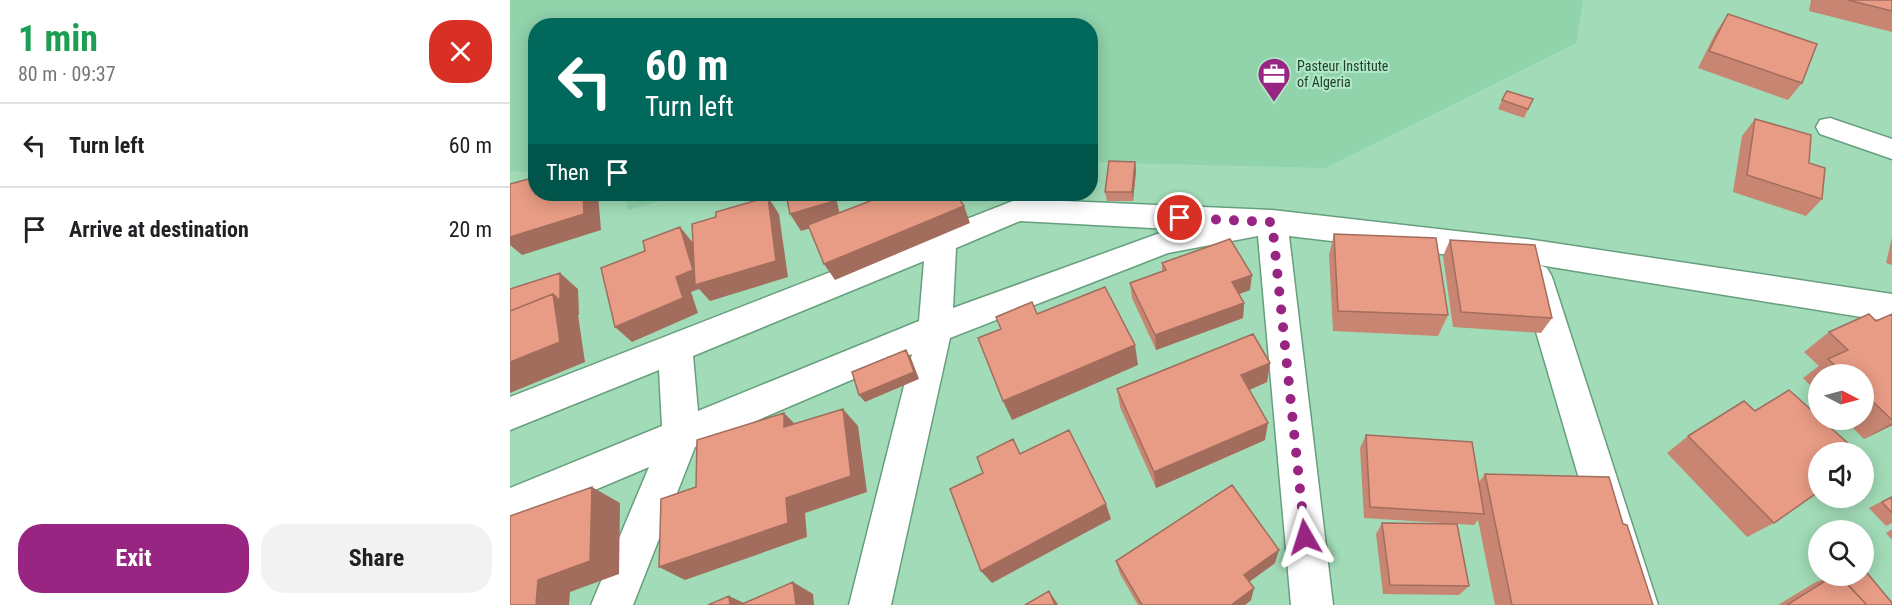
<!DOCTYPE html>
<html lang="en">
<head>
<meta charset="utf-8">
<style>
  :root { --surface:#fff; --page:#f2f2f2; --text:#202124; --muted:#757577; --line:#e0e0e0; --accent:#992582 }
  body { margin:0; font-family:"Roboto Condensed",sans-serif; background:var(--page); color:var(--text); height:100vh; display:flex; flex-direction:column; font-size:22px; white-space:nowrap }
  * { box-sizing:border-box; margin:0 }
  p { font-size:20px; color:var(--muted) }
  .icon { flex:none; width:33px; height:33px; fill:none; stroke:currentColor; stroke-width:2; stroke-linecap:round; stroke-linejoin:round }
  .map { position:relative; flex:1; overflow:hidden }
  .side { display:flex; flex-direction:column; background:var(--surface); width:510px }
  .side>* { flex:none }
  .banner { position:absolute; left:18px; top:18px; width:570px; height:183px; border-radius:24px; box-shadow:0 3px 15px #0003; background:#00695c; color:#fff; overflow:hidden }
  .needle { width:39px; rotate:96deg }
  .tools { position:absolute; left:1298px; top:364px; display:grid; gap:12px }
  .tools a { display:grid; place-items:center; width:66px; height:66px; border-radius:50%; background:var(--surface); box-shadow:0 3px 15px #0003; font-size:30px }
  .pin { position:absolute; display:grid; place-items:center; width:51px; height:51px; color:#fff; margin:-26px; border:3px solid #fff; border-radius:50%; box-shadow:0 2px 6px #0007 }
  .me { position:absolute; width:66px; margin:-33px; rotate:354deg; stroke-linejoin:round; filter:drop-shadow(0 0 4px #0008) }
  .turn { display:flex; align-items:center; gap:21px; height:126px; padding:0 18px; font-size:27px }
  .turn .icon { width:78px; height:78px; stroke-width:2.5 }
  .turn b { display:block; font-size:42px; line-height:51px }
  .then { display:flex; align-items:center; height:57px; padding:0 18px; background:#0003; gap:12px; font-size:22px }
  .round { display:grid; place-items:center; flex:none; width:63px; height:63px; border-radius:24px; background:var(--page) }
  .summary { display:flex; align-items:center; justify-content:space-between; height:102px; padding:0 18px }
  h1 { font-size:36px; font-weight:700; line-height:45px; color:#1e9e55 }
  .primary-button { display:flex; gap:12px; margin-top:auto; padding:12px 18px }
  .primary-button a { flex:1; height:69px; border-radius:24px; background:var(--accent); color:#fff; font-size:24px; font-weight:700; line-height:69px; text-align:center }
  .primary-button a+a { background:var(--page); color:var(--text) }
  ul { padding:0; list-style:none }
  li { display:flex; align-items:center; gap:18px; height:84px; padding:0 18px; border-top:2px solid var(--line) }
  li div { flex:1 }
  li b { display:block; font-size:22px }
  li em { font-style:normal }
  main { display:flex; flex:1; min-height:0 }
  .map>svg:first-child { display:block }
  .built { fill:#91d3ab }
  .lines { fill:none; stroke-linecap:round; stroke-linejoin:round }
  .minor-casing { stroke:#679f7e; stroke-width:3 }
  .minor { fill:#fff; fill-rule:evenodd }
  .wall { fill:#c88672 }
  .shaded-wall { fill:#a26d5d }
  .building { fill:#e89c85; stroke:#a26d5d; stroke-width:1.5 }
  .route { stroke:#992582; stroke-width:10; stroke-dasharray:0 18 }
  .labels { text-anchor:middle; stroke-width:4.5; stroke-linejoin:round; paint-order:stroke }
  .far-poi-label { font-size:14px; fill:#273f30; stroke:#aee8c4; text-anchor:start }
</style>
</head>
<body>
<main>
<section class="side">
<div class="summary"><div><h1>1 min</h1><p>80 m · 09:37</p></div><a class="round" style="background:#d93025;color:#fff"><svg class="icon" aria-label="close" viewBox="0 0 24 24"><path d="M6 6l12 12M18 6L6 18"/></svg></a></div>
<ul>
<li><svg class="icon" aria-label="left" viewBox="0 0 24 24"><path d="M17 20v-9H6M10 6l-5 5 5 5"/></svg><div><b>Turn left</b></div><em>60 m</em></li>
<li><svg class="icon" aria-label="arrive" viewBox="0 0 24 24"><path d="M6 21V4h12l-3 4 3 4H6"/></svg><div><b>Arrive at destination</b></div><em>20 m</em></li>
</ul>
<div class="primary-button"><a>Exit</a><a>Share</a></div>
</section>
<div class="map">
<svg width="1382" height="605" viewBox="0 0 1382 605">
  <rect width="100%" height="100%" fill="#a1dbb7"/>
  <path class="built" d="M 0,0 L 1073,0 L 1066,43 L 815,168 L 581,162 L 580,26 L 26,26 L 25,169 L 16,172 L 0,171 Z
    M 115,194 L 174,194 L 118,210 Z"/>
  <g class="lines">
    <g class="minor-casing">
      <path id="minor" d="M 1320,118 L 1382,139 L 1382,159 L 1310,134 L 1306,127 L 1310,120 Z
        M 508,199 L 762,210 L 1017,239 L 1382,294 L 1382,322 L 1029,265 L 1037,268 L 1042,277 L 1148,605 L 1106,605 L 1010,277 L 1015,268 L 1025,265 L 779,236 L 823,605 L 781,605 L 748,236 L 658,253 L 440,338 L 381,605 L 339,605 L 402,354 L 185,447 L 123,605 L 81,605 L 139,467 L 0,526 L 0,488 L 152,426 L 149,370 L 0,430 L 0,397 ZM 510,221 L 661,229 L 443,308 L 446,248 ZM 414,261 L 409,321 L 188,411 L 183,356 Z"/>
    </g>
    <use href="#minor" class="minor"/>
  </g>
  <path class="wall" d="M 1301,0 L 1382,0 L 1382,32 L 1299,11 Z
    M 1218,14 L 1292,83 L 1278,100 L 1188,68 L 1206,32 Z
    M 1023,99 L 1014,118 L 988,109 L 992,100 Z
    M 1245,119 L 1299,163 L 1312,199 L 1296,216 L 1223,192 L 1232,136 Z
    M 625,162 L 626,171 L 623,201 L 597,201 L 595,192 Z
    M 486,194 L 578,194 L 578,197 L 488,200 Z
    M 824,234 L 938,315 L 928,336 L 823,331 L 819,255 Z
    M 1382,237 L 1382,265 L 1376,263 Z
    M 940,240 L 1042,318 L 1031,333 L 943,327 L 933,256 Z
    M 652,263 L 740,290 L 729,294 L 734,303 L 733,318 L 646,350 L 622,298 L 620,283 L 652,271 Z
    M 1382,314 L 1382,427 L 1381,426 L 1354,439 L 1335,420 L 1353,420 L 1353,375 L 1308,375 L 1308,393 L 1293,378 L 1309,366 L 1294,352 L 1319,332 L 1366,321 Z
    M 760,363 L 757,382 L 739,390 L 755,440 L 646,488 L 610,407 L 607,389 Z
    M 1245,411 L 1308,453 L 1264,523 L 1237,537 L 1157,453 L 1178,436 Z
    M 856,435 L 969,482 L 975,474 L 1113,524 L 1143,605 L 985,605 L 968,520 L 964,525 L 854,518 L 850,448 Z
    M 1382,496 L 1382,523 L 1376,526 L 1359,508 Z
    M 872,523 L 959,586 L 949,595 L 873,594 L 866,534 Z
    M 1382,529 L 1382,540 L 1376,533 Z
    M 606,561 L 765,563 L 739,582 L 744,588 L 741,600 L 735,605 L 628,605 L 610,574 Z
    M 1321,576 L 1353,576 L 1382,605 L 1268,605 L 1304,583 Z"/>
  <path class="shaded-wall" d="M 625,162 L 626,171 L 623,201 L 622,192 Z
    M 73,194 L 88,194 L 91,230 L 12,255 L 0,245 L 0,237 Z
    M 319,194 L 325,194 L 331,219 L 291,231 L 280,214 Z
    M 258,197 L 269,214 L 278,277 L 200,301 L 189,289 L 181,292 L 188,313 L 122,342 L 105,327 L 166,277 L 170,227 L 184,244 Z
    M 454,206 L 460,223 L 325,280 L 314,264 Z
    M 50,273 L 68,289 L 69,315 L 68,315 L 75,362 L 0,393 L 0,362 L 43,294 Z
    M 742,275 L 740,290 L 721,297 L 722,282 Z
    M 734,303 L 733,318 L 646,350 L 645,335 Z
    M 625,345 L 628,365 L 502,420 L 493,401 Z
    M 396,350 L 401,358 L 409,379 L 355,402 L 349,395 Z
    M 760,363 L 757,382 L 730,394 L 731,375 Z
    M 333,409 L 348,426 L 357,492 L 295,513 L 297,537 L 175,580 L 149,567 Z
    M 274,413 L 292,431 L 274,427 Z
    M 758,423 L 755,440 L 646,488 L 644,472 Z
    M 1382,423 L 1382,425 L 1354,439 Z
    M 82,487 L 110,503 L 109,574 L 60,592 L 59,605 L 26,605 L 28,580 Z
    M 596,504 L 601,519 L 482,583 L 471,571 Z
    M 769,550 L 765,563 L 732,587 L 734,575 Z
    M 283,582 L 303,594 L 304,605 L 286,605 Z
    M 744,588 L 741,600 L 735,605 L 721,605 Z
    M 539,591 L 547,603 L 548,605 L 545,605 Z
    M 219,596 L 238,605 L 220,605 Z"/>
  <path class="building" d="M 1338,0 L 1382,0 L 1382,11 Z
    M 1218,14 L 1307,44 L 1292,83 L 1199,51 Z
    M 997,91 L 1023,99 L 1018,109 L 992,100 Z
    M 1245,119 L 1301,135 L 1299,163 L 1315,168 L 1312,199 L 1237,175 Z
    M 599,161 L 625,162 L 622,192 L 595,192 Z
    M 26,177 L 26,194 L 73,194 L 74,214 L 0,237 L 0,184 Z
    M 276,194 L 319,194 L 321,202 L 280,214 Z
    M 378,194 L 446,194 L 454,206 L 314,264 L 298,225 Z
    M 258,197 L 266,261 L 185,285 L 182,224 L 206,217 L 206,212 Z
    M 170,227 L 183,270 L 166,277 L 173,298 L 105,327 L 91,268 L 135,251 L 133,241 Z
    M 824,234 L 926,238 L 938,315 L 828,311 Z
    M 720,239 L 742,275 L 722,282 L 734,303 L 645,335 L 620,283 L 656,270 L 652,263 Z
    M 940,240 L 1025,245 L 1042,318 L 951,312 Z
    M 50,273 L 50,299 L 49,300 L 43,294 L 0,311 L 0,289 Z
    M 595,287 L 625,345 L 493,401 L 468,338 L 491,329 L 486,317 L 522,302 L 527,314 Z
    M 43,294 L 50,342 L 0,362 L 0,311 Z
    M 1359,314 L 1366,321 L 1382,314 L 1382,420 L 1353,392 L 1353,375 L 1335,375 L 1318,359 L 1338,350 L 1319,332 Z
    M 743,334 L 760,363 L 731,375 L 758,423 L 644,472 L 607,389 Z
    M 396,350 L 404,372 L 349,395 L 342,372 Z
    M 1279,390 L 1308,416 L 1308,420 L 1312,420 L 1341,446 L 1331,453 L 1308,453 L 1308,492 L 1264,523 L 1178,436 L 1234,401 L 1245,411 Z
    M 333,409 L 341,476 L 276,498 L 278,523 L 149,567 L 151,499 L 186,487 L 187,440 L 274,413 L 274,427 Z
    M 559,430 L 596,504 L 471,571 L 440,489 L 473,473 L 467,457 L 503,439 L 510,454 Z
    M 856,435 L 962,442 L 974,514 L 860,507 Z
    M 975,474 L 1099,477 L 1113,524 L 1117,525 L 1143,605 L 1002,605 Z
    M 722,485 L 769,550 L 734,575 L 744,588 L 721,605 L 632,605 L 606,561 Z
    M 82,487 L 80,561 L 28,580 L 26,605 L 0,605 L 0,516 Z
    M 1382,497 L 1382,513 L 1372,502 Z
    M 872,523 L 947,524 L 959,586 L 880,585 Z
    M 1353,568 L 1382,603 L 1382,605 L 1357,605 L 1330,577 L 1353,576 Z
    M 1323,576 L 1330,576 L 1357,605 L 1277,605 Z
    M 283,582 L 286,605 L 230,605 Z
    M 539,591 L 545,605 L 515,605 Z
    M 219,596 L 220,605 L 198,605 Z"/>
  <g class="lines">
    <path class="route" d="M 670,218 L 762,222 L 795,537"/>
  </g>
  <defs>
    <g id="office-pin" transform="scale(1.725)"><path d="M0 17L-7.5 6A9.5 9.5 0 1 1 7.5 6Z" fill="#992582" stroke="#aee8c4"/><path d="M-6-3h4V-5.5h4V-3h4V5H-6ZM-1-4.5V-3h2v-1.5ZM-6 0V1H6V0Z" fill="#fff"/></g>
  </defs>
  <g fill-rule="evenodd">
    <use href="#office-pin" x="764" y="74"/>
  </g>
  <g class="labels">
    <g class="far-poi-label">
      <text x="787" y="71">Pasteur Institute<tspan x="787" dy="16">of Algeria</tspan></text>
    </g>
  </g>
</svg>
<div class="tools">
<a><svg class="needle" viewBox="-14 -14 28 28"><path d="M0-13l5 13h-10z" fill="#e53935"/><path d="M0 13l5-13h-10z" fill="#757577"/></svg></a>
<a><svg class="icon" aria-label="sound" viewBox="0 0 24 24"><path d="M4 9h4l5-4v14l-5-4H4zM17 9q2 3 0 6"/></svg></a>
<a><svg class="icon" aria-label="search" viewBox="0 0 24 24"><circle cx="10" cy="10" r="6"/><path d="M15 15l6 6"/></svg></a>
</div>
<div class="pin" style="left:670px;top:218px;background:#d93025"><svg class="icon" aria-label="arrive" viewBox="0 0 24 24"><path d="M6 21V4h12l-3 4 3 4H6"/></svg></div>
<svg class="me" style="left:795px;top:537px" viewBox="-20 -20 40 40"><path d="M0-17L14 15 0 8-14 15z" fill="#992582" stroke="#fff" stroke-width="4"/></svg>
<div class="banner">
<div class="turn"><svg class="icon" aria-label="left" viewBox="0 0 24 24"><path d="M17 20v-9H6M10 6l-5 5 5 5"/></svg><div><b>60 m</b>Turn left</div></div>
<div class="then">Then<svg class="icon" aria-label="arrive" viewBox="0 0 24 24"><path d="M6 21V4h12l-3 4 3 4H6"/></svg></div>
</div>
</div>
</main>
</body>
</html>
